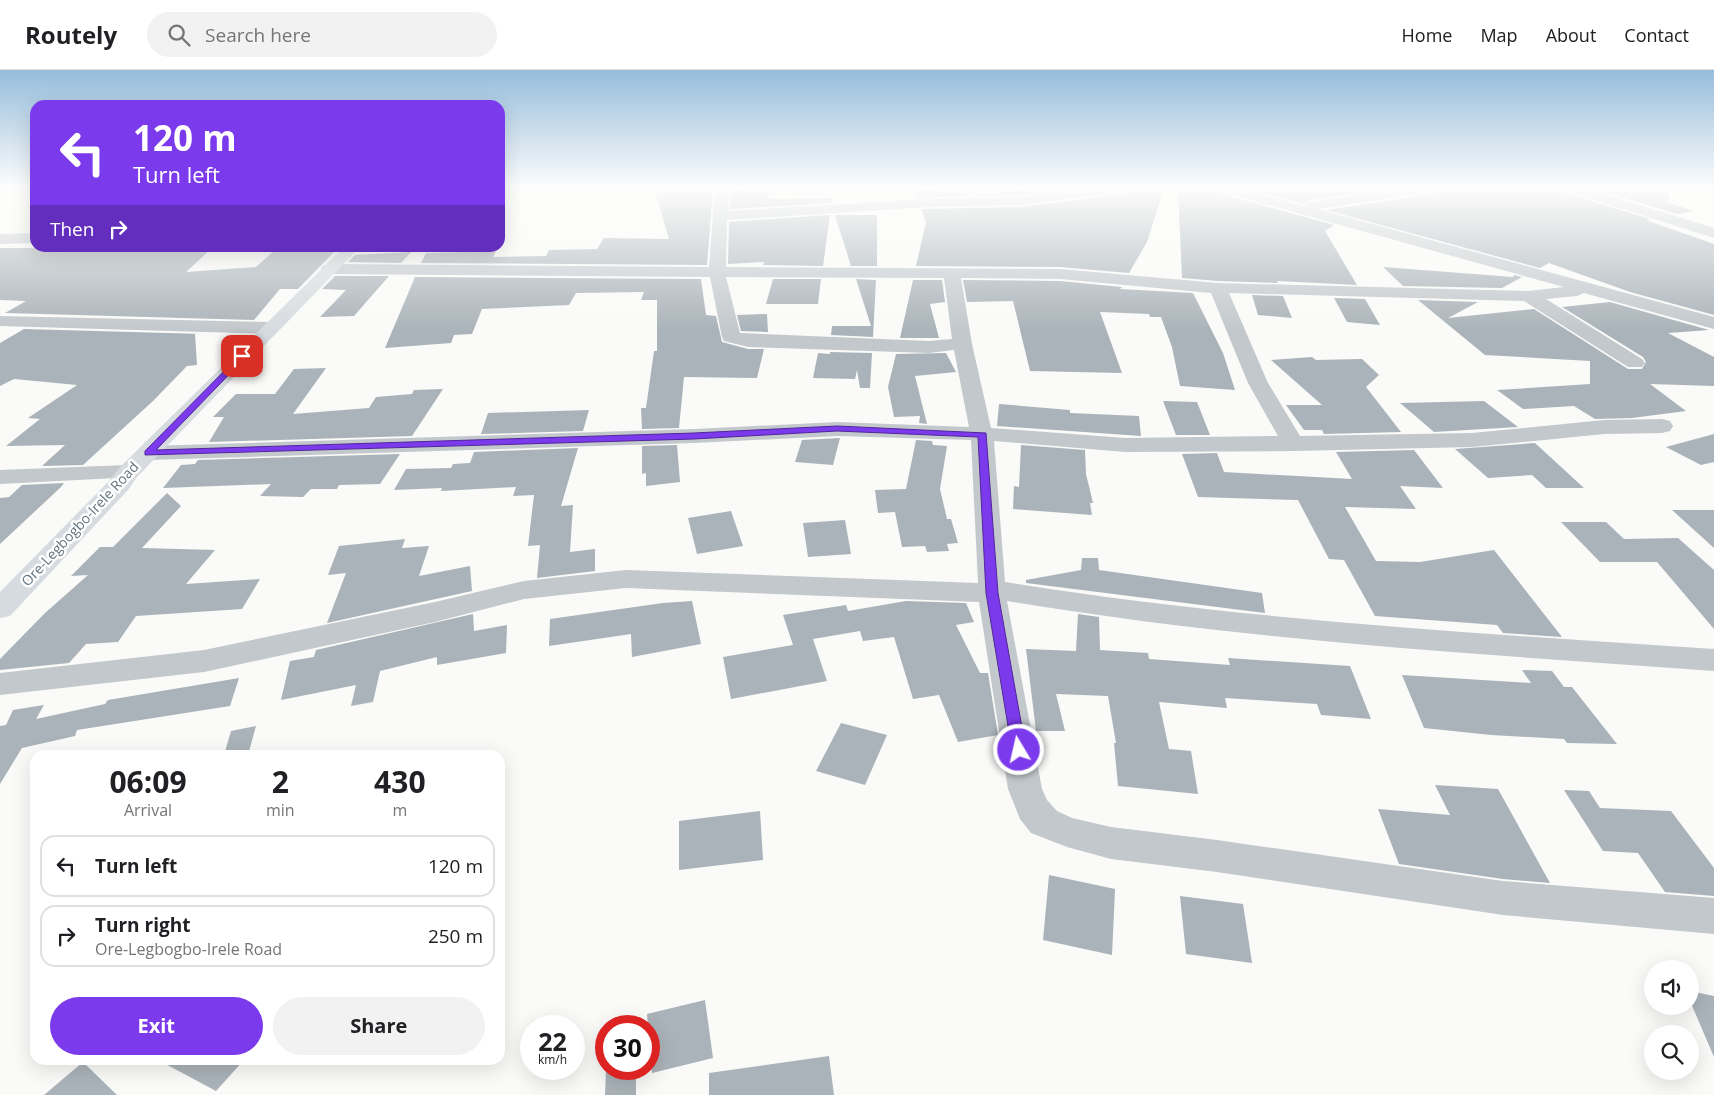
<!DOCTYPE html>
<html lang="en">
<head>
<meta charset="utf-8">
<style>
  :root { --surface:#fff; --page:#f2f2f2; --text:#202124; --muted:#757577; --line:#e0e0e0; --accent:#7c3aed }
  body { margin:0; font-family:"Open Sans",sans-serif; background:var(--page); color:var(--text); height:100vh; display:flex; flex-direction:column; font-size:19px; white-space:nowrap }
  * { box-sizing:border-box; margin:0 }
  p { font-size:16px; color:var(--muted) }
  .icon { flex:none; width:28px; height:28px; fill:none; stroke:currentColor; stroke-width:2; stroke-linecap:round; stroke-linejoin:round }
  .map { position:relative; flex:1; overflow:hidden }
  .details { position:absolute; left:30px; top:680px; width:475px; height:315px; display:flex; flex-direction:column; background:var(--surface); border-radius:15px; box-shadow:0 5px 20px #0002 }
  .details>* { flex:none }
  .top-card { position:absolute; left:30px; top:30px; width:475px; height:152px; border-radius:15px; box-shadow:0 5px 20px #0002; background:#7c3aed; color:#fff; overflow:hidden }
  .buttons { position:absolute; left:1644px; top:890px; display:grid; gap:10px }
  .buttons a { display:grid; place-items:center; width:55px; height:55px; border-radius:50%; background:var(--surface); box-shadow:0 5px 20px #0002; font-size:25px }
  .speed { position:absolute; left:520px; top:945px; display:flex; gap:10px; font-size:25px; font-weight:700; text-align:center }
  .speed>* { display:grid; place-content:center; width:65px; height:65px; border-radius:50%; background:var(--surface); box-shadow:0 5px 20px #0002; line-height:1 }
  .speed small { font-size:12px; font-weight:400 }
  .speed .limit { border:8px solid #d22; background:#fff; color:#111 }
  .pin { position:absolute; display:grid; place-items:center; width:42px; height:42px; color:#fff; margin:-21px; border-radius:10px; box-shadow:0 2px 8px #0006 }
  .me { position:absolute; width:55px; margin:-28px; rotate:351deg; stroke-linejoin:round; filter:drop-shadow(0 0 4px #0008) }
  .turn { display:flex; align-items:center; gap:18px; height:105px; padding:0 20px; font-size:22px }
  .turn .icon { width:65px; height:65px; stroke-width:2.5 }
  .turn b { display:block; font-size:35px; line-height:42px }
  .then { display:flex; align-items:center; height:48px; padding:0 20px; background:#0003; gap:10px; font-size:19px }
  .eta { display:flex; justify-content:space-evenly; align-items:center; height:85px; text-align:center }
  .eta b { font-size:30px; font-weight:700; line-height:35px }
  .button { display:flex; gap:10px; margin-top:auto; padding:10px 20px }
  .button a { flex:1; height:58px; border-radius:30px; background:var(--accent); color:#fff; font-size:20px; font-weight:700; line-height:58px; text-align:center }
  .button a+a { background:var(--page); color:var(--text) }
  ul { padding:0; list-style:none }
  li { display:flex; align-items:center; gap:15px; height:62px; margin:0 10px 8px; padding:0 10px; border:2px solid var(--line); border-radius:15px }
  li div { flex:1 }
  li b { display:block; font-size:19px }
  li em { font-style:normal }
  header { display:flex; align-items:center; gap:30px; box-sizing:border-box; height:70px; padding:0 25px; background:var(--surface); border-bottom:1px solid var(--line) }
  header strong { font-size:24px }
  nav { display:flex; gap:28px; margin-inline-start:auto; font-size:18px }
  .search { width:350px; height:45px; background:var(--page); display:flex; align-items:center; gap:12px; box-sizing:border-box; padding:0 18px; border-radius:28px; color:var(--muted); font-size:19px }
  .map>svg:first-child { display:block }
  .building { fill:#aab3b9 }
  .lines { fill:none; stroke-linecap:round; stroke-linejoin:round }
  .minor { fill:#c3c8cc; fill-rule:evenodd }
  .major { fill:#d6dbdf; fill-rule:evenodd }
  .route { fill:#7c3aed; stroke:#51269a }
  .labels { text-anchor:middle; stroke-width:5; stroke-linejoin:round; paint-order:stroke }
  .street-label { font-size:14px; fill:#657683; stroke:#fff }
</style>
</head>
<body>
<header>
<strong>Routely</strong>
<div class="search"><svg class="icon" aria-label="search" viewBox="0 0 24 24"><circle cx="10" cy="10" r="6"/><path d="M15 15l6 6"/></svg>Search here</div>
<nav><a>Home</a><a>Map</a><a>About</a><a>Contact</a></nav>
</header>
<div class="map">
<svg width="1714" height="1025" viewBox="0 0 1714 1025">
  <rect width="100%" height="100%" fill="#fafaf8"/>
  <path class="building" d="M 654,118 L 709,118 L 713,120 L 707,195 L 421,193 L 426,183 L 496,181 L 493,187 L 546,186 L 549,180 L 597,179 L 604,168 L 669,169 Z
    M 1039,118 L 1078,118 L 1020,125 L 970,126 Z
    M 1133,118 L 1164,118 L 1147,172 L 1129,203 L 1060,197 L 916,196 L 926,152 L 921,139 L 1020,137 L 1124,124 Z
    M 1178,118 L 1214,118 L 1218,123 L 1334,155 L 1325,161 L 1357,215 L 1277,211 L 1278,213 L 1218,211 L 1182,208 Z
    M 1245,118 L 1394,118 L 1310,130 L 1303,134 Z
    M 1442,118 L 1562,118 L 1565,123 L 1650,149 L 1646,150 L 1714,174 L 1714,245 L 1630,222 L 1549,193 L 1540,198 L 1326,140 L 1433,124 Z
    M 1591,118 L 1668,118 L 1669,130 L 1663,131 L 1694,141 L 1677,144 Z
    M 768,119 L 769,129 L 832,128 L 831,133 L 730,139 L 731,120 Z
    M 963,119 L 967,126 L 917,128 L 914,120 Z
    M 830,145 L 823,196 L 763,195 L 764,192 L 728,194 L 729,152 Z
    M 835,145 L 877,145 L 877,196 L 851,196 Z
    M 0,178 L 212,178 L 186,202 L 256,197 L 277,178 L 309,178 L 305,181 L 336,180 L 298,219 L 280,219 L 254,250 L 5,243 L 26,231 L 0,230 Z
    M 411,182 L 401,193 L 348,192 L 355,185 Z
    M 1383,197 L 1513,207 L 1514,205 L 1522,207 L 1502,218 L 1403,216 Z
    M 335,206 L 389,206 L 354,246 L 320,247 L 346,220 L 322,219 Z
    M 415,207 L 701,209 L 706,245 L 716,246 L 722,272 L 748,279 L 764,279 L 757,308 L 684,307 L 679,358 L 642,359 L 641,338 L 646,338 L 654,281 L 657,281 L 657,230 L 641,230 L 644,222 L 576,223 L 569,235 L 482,239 L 472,264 L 454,265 L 451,273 L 385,278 Z
    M 773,209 L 821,209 L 818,234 L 766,234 Z
    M 856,209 L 876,210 L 873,267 L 831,265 L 832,256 L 871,256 Z
    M 913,210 L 942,210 L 945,232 L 930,234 L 939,268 L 900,268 Z
    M 963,210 L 1060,211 L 1122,217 L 1120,219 L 1193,223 L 1223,283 L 1235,320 L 1180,316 L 1172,277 L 1161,247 L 1150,247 L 1149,244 L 1100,242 L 1122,303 L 1030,301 L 1013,231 L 967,232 Z
    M 1252,225 L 1283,226 L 1292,248 L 1258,245 Z
    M 1334,228 L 1365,229 L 1380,255 L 1347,252 Z
    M 1418,230 L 1478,232 L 1448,248 L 1534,239 L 1628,299 L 1642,299 L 1646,292 L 1643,287 L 1562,237 L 1610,232 L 1709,260 L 1668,263 L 1714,287 L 1714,316 L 1650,314 L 1686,341 L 1632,348 L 1595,349 L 1574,336 L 1523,339 L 1497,320 L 1590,314 L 1590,291 L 1485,285 Z
    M 767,244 L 768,262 L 741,261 L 737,245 Z
    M 24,259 L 203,264 L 195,264 L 197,295 L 187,296 L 153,331 L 83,395 L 42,396 L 65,375 L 6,376 L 40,349 L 28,348 L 77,315 L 14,309 L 0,316 L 0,273 Z
    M 830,282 L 872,283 L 870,318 L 860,318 L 857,300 L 855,309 L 813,308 L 818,283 L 830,284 Z
    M 946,283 L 956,302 L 915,306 L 927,354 L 919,353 L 920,346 L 894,347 L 888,317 L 896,284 Z
    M 1312,287 L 1316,290 L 1362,289 L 1379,305 L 1366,317 L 1401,362 L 1324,364 L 1322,360 L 1304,360 L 1286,335 L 1322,335 L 1271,290 Z
    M 326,298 L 293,344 L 369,338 L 376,327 L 412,324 L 414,320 L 443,319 L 412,366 L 209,372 L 224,347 L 213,347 L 236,324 L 275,324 L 294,299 Z
    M 1163,331 L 1197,332 L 1210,365 L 1176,365 Z
    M 1484,331 L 1518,357 L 1434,362 L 1400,333 Z
    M 999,334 L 1070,340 L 1070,343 L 1139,346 L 1141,366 L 997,356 Z
    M 589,340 L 583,361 L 481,364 L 488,343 Z
    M 1714,364 L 1714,392 L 1701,395 L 1666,377 Z
    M 840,368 L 833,395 L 795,392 L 802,370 Z
    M 916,370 L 932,371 L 933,375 L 947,376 L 940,419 L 947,449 L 951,449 L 958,473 L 947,474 L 949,481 L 927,482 L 925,476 L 902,477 L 895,442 L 878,443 L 875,420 L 906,419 Z
    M 1535,373 L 1584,418 L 1546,418 L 1532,405 L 1488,408 L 1455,379 Z
    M 677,375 L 680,412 L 646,416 L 646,403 L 642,404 L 642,376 Z
    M 1021,375 L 1085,380 L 1086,404 L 1093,433 L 1090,433 L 1092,445 L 1013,439 L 1014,416 L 1019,417 Z
    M 578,378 L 561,436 L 573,435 L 570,482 L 595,479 L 595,501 L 537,508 L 540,475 L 528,476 L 534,425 L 513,426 L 516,417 L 441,421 L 442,418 L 394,420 L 406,399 L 451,398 L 453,394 L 470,393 L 474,382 Z
    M 1414,380 L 1443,418 L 1400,416 L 1416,439 L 1345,437 L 1376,491 L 1420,492 L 1494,480 L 1562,567 L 1503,563 L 1497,555 L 1375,546 L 1344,490 L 1329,489 L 1298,430 L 1198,427 L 1182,384 L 1217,383 L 1224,402 L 1352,409 L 1336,382 Z
    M 400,384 L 380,414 L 339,415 L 337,419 L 311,419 L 303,427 L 260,426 L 271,414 L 163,418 L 181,395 L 195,394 L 198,390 Z
    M 64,413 L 61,417 L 0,474 L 0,428 L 9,427 L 22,415 Z
    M 167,423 L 181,436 L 142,478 L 215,480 L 186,514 L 260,509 L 242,539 L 136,546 L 118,572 L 86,574 L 69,593 L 0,600 L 0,589 L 45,543 L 88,505 L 71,506 L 100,477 L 113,477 Z
    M 1672,440 L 1714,440 L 1714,478 Z
    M 731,441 L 743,476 L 697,484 L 688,448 Z
    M 845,450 L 851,484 L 808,487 L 803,453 Z
    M 1561,452 L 1606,452 L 1624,469 L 1678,468 L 1714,500 L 1714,559 L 1657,492 L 1600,492 Z
    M 405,469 L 402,478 L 429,476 L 419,506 L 470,496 L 472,521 L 327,553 L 346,503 L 328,505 L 339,476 Z
    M 1082,488 L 1098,488 L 1099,500 L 1262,523 L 1265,543 L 1026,513 L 1026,510 L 1081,500 Z
    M 692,531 L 701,574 L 632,587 L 631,564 L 549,576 L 550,549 L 663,533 Z
    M 906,531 L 966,533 L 974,552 L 956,555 L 980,603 L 988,603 L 998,665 L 958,672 L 939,625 L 913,629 L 894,567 L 863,571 L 860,561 L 813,569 L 827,611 L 731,629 L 723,587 L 793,575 L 783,545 L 846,535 L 848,541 Z
    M 473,544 L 474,561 L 507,555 L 506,583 L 437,595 L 437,587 L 380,601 L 373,632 L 351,636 L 356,615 L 281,630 L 290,591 L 314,587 L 316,580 Z
    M 1078,544 L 1099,547 L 1100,580 L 1148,583 L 1149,589 L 1230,595 L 1228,588 L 1350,596 L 1371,649 L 1321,645 L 1317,634 L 1225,628 L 1227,638 L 1159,632 L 1169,679 L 1191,681 L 1198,724 L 1118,716 L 1114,673 L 1116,673 L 1108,626 L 1056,624 L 1065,661 L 1036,661 L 1026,579 L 1076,581 Z
    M 1522,600 L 1552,601 L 1564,617 L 1572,617 L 1617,674 L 1567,673 L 1564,669 L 1491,665 L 1424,658 L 1402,605 L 1531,613 Z
    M 239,608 L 230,636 L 77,660 L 75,666 L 22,678 L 0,714 L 0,656 L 6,655 L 13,640 L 44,635 L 36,649 L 105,634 L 108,630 Z
    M 841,653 L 887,665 L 865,715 L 816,701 Z
    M 256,656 L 248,685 L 224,685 L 231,661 Z
    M 1435,715 L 1498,719 L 1550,813 L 1503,809 L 1399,794 L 1378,739 L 1450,745 Z
    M 1564,720 L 1589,721 L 1600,738 L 1671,741 L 1714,798 L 1714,826 L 1665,822 L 1638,783 L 1603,781 Z
    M 760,741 L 763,790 L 679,800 L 679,751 Z
    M 1049,805 L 1115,819 L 1112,885 L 1043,870 Z
    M 1180,826 L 1243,834 L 1252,893 L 1186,884 Z
    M 1690,921 L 1714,926 L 1714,987 L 1690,931 Z
    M 705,930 L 713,988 L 652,1003 L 647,944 Z
    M 829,986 L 834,1025 L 709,1025 L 709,1003 Z
    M 158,990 L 244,990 L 216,1021 Z
    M 83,992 L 117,1025 L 44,1025 Z
    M 606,999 L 636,999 L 636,1025 L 605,1025 Z"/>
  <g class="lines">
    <path class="minor" d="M 715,118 L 729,118 L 728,141 L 928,129 L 1020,127 L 1092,118 L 1131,118 L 1124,122 L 1020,135 L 928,137 L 727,150 L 726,197 L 1060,199 L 1218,213 L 1528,221 L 1564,217 L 1218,121 L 1216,118 L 1238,118 L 1303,136 L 1310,132 L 1406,118 L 1440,118 L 1433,122 L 1317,139 L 1714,247 L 1714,259 L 1584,223 L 1577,226 L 1546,229 L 1642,289 L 1645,293 L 1642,297 L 1628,297 L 1524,231 L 1229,223 L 1268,313 L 1300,366 L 1472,363 L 1604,350 L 1662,349 L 1670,351 L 1673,356 L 1670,361 L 1662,363 L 1604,364 L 1472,377 L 1294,381 L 1125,382 L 994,371 L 1005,512 C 1240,550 1477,563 1714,579 L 1714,601 C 1478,584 1241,570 1007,531 L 1042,719 L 1047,730 L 1057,741 L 1072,748 L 1111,757 L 1217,770 L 1503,811 L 1714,828 L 1714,864 L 1503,845 L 1217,802 L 1111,789 L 1067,777 L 1031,763 L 1020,749 L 1008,719 L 979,532 L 626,518 L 524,529 L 435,552 L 204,602 L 0,625 L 0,603 L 204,580 L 435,532 L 524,511 L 626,500 L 978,513 L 971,370 L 837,366 L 694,373 L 148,390 L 140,388 L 137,383 L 140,378 L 148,376 L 694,359 L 837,352 L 969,357 L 954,280 L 929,283 L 748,277 L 724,271 L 722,267 L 710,207 L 329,204 L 323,202 L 321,199 L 323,196 L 329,194 L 709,197 ZM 726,207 L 944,208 L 952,269 L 929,271 L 740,263 ZM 961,208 L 1060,209 L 1211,223 L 1248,313 L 1278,366 L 1125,368 L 991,358 L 972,274 Z
      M 1564,118 L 1585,118 L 1714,158 L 1714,168 L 1566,121 Z
      M 35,163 L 35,173 L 0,174 L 0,164 Z
      M 0,246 L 269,252 L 276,254 L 278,258 L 276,262 L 269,264 L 0,256 Z
      M 128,395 L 136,397 L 140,402 L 136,407 L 0,414 L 0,400 Z"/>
    <path class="major" d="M 343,178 L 359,178 L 137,407 L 128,420 L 10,546 L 0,548 L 0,522 L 110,410 L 120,397 Z"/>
  </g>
  <linearGradient id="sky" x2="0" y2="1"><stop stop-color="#96bcdc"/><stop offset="0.45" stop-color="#fdfdfc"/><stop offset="1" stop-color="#fdfdfc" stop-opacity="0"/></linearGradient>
  <rect width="1714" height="261" fill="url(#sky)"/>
  <path class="route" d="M 242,283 L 246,286 L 245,288 L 156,380 L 694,363 L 837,356 L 986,363 L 998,523 L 1026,680 L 1024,684 L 1014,684 L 1012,680 L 986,523 L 978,367 L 837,361 L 694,369 L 145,385 L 145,381 Z"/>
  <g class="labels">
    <g class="street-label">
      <text transform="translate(80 454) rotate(-47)" y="5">Ore-Legbogbo-Irele Road</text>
    </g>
  </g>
</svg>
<div class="buttons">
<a><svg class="icon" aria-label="sound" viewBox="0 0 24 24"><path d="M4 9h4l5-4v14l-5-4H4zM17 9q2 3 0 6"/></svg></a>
<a><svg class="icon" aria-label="search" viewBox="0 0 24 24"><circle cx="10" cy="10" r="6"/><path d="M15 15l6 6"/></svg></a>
</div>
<div class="speed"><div>22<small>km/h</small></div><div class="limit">30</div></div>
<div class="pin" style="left:242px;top:286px;background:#d93025"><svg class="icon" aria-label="arrive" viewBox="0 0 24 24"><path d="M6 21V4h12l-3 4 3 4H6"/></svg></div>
<svg class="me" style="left:1019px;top:680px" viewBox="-20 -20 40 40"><circle r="17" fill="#7c3aed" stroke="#fff" stroke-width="3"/><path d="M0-11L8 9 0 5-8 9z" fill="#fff"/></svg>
<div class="top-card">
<div class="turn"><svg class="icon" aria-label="left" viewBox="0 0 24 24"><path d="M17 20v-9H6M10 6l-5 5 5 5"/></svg><div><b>120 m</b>Turn left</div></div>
<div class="then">Then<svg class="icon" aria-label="right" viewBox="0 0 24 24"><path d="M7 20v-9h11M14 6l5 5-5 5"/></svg></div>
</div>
<section class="details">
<div class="eta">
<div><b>06:09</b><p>Arrival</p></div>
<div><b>2</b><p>min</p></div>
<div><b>430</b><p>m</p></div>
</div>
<ul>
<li><svg class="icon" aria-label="left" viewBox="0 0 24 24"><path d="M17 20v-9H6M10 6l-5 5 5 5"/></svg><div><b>Turn left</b></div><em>120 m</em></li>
<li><svg class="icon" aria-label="right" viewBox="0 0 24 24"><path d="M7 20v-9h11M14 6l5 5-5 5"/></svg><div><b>Turn right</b><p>Ore-Legbogbo-Irele Road</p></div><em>250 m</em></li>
</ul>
<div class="button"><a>Exit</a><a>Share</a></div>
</section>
</div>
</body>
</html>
